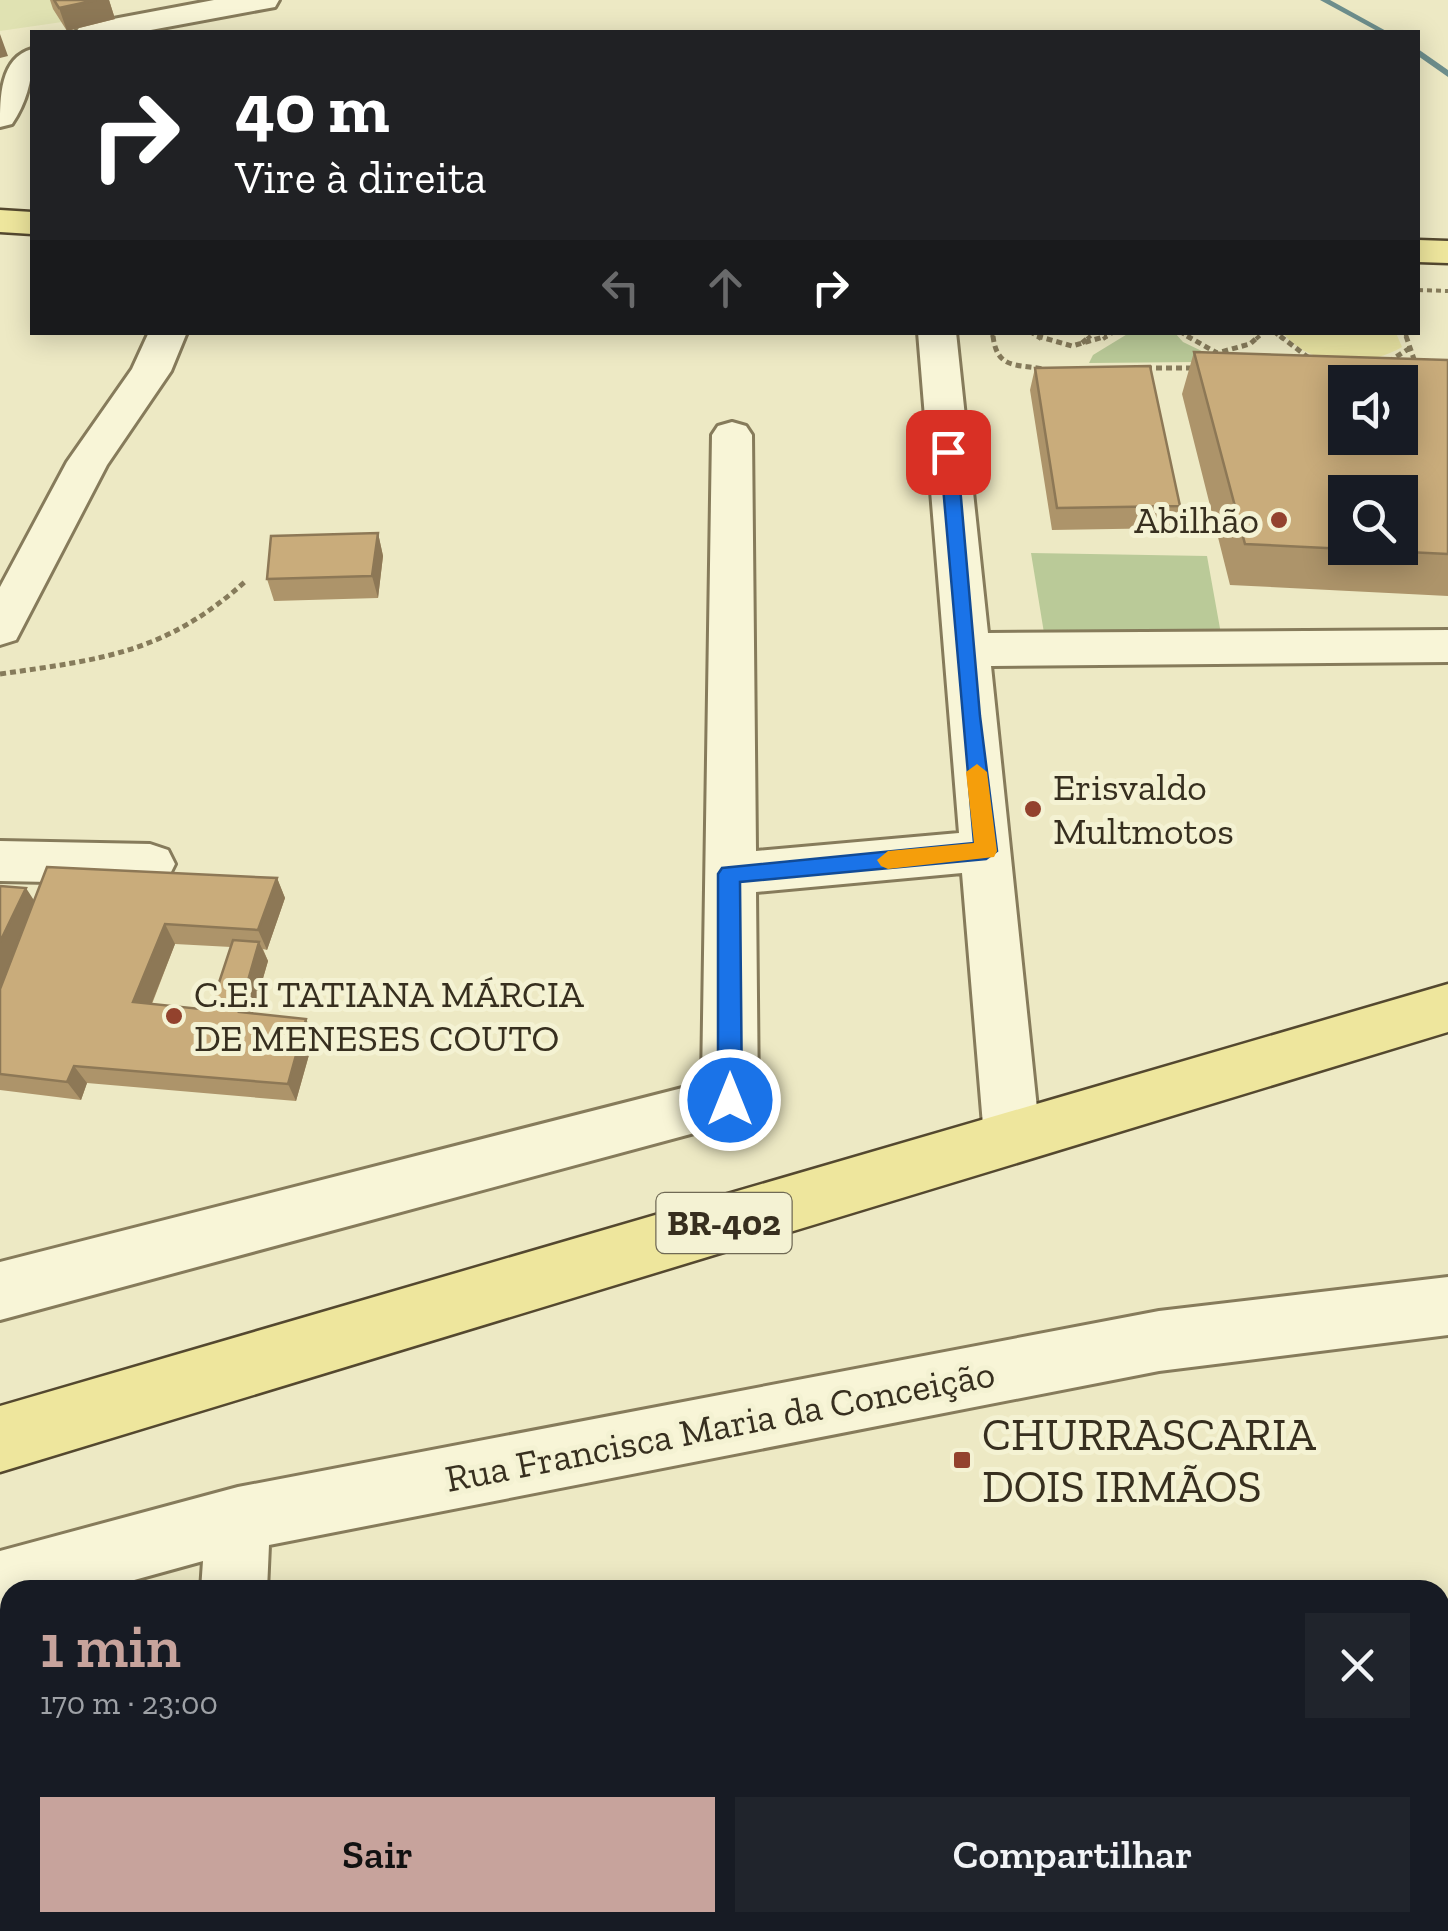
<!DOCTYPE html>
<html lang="pt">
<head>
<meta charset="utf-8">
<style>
  :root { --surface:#171b24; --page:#20242c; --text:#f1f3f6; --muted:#9ea1a6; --accent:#c7a39c }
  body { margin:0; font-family:"Zilla Slab",serif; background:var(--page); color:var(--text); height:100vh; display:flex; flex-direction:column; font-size:38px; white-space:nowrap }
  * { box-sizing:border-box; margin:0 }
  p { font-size:32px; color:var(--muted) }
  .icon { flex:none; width:55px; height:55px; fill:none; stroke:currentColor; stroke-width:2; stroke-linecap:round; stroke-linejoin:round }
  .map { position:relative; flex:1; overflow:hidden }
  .side { position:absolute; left:0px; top:1580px; width:1450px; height:352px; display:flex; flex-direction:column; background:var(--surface); border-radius:30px 30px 0 0; box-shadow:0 5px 25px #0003 }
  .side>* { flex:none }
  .guide { position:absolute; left:30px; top:30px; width:1390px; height:305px; border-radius:0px; box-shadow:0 5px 25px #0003; background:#202124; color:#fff; overflow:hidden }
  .buttons { position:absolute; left:1328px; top:365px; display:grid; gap:20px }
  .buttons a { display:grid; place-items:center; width:90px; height:90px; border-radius:0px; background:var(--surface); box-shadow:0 5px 25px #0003; font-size:50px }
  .pin { position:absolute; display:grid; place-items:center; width:85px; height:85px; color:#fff; margin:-42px; border-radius:20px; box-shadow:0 5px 15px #0006 }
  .me { position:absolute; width:110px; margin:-55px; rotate:0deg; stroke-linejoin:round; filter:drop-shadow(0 0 8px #0008) }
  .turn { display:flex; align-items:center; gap:35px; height:210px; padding:0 40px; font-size:45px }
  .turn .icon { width:130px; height:130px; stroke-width:2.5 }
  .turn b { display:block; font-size:70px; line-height:85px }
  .lanes { display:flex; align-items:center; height:95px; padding:0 40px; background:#0003; justify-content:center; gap:50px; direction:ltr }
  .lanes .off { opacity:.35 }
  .round { display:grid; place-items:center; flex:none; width:105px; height:105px; border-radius:0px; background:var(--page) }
  .summary { display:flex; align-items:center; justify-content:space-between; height:170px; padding:0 40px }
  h1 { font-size:60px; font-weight:600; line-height:75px; color:var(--accent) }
  .primary-button { display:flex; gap:20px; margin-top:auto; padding:20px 40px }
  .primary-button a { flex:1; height:115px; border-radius:0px; background:var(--accent); color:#111; font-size:40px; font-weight:600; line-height:115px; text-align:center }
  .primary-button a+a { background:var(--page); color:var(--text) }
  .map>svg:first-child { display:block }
  .farmland { fill:#e0e2b2 }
  .green { fill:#baca98 }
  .sand { fill:#e8e3a2 }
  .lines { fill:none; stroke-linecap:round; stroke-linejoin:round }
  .stream { fill:#6d8e8c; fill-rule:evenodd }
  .street-casing { stroke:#867b5b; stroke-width:6 }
  .primary-casing { stroke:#54482f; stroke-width:5 }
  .path-far1 { stroke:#867b5b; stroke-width:4; stroke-dasharray:5 4; stroke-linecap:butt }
  .path { stroke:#867b5b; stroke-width:5; stroke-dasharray:6 4; stroke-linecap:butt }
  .street { fill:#f8f5d7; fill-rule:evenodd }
  .primary { fill:#eee69d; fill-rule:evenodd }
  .wall { fill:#ad946a; fill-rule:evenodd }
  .shaded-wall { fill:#8d7856 }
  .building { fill:#c9ac7b; stroke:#8d7856; stroke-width:2.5; fill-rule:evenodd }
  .route { fill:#1a73e8; stroke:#114b97; stroke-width:2.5 }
  .slow { fill:#f59e0b }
  .poi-dot { fill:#93422d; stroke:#f4f2d3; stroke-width:4 }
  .labels { text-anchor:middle; stroke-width:10; stroke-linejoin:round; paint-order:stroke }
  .shield { fill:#f4f2d3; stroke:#706a55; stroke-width:2.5 }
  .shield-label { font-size:35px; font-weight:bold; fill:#372f1f }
  .poi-label { font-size:38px; fill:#372f1f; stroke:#f4f2d3; text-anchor:start }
  .street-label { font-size:38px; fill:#372f1f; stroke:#f4f2d3 }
  .near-poi-label { font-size:45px; fill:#372f1f; stroke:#f4f2d3; text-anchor:start }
</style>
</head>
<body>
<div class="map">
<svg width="1448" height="1931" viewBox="0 0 1448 1931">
  <rect width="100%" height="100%" fill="#ede9c4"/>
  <path class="farmland" d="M 0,0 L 94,0 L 54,9 L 62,22 L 0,31 Z"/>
  <path class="green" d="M 1129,333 L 1175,333 L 1183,342 L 1208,354 L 1197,362 L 1089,363 L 1093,355 Z
    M 1031,553 L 1207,556 L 1221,634 L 1044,633 Z"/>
  <path class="sand" d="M 1283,333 L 1396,333 L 1402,347 C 1367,368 1311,368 1283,333 Z"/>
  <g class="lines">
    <path class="stream" d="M 1320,0 L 1330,0 L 1388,32 L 1379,32 Z
      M 1418,49 L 1448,70 L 1448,77 L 1418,56 Z"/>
    <g class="street-casing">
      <path id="street" d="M 214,0 L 279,0 L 275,7 L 264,9 L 140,32 L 76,32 L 81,25 L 92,23 Z
        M 32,49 C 34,75 27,102 12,124 L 0,127 C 0,97 0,58 32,49 Z
        M 149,332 L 187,332 L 171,371 L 107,465 L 16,640 L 0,645 L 0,587 L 67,462 L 132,369 Z
        M 918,332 L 956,332 L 988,633 L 1448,630 L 1448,662 L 991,666 L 1040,1137 L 1032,1155 L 1012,1162 L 992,1155 L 984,1137 L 962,873 L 756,892 L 758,1101 L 750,1118 L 0,1320 L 0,1262 L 702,1083 L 712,435 L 718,426 L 732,422 L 746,426 L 752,435 L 756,851 L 959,833 Z
        M 0,841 L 150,844 L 168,850 L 175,864 L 168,878 L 150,884 L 0,881 Z
        M 1448,1277 L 1448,1335 L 1159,1371 L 269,1545 L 267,1590 L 201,1590 L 203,1561 L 98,1590 L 10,1590 L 10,1614 L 0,1617 L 0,1551 L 238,1487 L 1159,1311 Z
        M 179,1922 L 253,1922 L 252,1931 L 178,1931 Z"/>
    </g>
    <g class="primary-casing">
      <path id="primary" d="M 0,210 L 32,212 L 32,234 L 0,232 Z
        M 1418,240 L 1448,241 L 1448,263 L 1418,262 Z
        M 1448,984 L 1448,1032 L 0,1472 L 0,1406 Z"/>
    </g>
    <path class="path-far1" d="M 1418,290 L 1448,291
      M 992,332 L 993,339
      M 1030,332 L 1041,339
      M 1180,332 L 1192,339
      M 1274,332 L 1283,339
      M 1405,332 L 1407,339
      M 1087,339 L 1095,332
      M 1103,339 L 1114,332
      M 1256,339 L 1264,332"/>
    <path class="path" d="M 993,336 C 997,369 1015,364 1043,369
      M 1037,336 L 1072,346 L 1107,336
      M 1187,336 L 1217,353 L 1250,344 L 1259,336
      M 1280,336 L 1309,358
      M 1406,336 L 1416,365
      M 1082,343 L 1090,336
      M 1388,362 L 1410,348
      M 1146,368 L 1193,368
      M 0,674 C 104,659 166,653 247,580"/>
    <use href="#street" class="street"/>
    <use href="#primary" class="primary"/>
  </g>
  <path class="wall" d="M 50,0 L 109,0 L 115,19 L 67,31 L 53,9 Z
    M 1194,352 L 1448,360 L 1448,596 L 1230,585 L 1182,394 Z
    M 1035,368 L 1180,506 L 1173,528 L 1052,530 L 1030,390 Z
    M 378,533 L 383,556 L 378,598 L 274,601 L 267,579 Z
    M 277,878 L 285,898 L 267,950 L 263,949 L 268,961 L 253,1013 L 306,1019 L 314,1037 L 296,1101 L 87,1083 L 81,1100 L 0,1090 L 0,886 L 34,901 ZM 175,944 L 231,947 L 210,1010 L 152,1004 Z"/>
  <path class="shaded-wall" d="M 96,0 L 109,0 L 115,19 L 67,31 L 59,8 Z
    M 0,34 L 8,56 L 0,58 Z
    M 378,533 L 383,556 L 378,598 L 372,576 Z
    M 277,878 L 285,898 L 267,950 L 258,930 Z
    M 26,888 L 39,908 L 0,991 L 0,942 Z
    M 165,924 L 175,944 L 145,1020 L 133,1002 Z
    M 259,942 L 268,961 L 248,1030 L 239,1012 Z
    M 306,1019 L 314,1037 L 296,1101 L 288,1084 Z
    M 74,1066 L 87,1083 L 81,1100 L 67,1082 Z"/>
  <path class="building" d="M 54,0 L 96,0 L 59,8 Z
    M 1194,352 L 1448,360 L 1448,554 L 1245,544 ZM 1345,382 L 1400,382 L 1400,438 L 1345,438 ZM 1345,492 L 1400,492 L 1400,548 L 1345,548 Z
    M 1150,366 L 1180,506 L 1057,508 L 1035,368 Z
    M 378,533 L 372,576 L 267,579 L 271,536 Z
    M 47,867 L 277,878 L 258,930 L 165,924 L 133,1002 L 210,1010 L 233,940 L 259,942 L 239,1012 L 306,1019 L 288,1084 L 74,1066 L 67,1082 L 0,1074 L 0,989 Z
    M 0,886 L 26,888 L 0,942 Z"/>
  <path class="route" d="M 948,446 L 957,452 L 980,716 L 997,851 L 986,859 L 740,882 L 742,1100 L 739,1108 L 730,1111 L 722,1108 L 718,1100 L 718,874 L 722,868 L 974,843 L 940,452 Z"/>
  <path class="slow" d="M 977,764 L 987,772 L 997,851 L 994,857 L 888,869 L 881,866 L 877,860 L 888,851 L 974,843 L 966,772 Z"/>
  <g class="poi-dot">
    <circle cx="1279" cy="520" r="10"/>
    <circle cx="1033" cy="809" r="10"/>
    <circle cx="174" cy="1016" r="10"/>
    <rect x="952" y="1450" width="20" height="20" rx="5"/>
  </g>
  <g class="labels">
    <rect class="shield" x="656.5" y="1193" width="135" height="60" rx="8"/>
    <g class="shield-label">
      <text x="724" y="1235">BR-402</text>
    </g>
    <g class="poi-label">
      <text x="1259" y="533" text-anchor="end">Abilhão</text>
      <text x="1053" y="800">Erisvaldo<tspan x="1053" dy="44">Multmotos</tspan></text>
      <text x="194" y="1007">C.E.I TATIANA MÁRCIA<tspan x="194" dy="44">DE MENESES COUTO</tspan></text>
    </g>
    <g class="street-label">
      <text transform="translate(720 1426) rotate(-11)" y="13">Rua Francisca Maria da Conceição</text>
    </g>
    <g class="near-poi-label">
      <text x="982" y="1450">CHURRASCARIA<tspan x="982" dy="52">DOIS IRMÃOS</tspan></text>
    </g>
  </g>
</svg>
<div class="buttons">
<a><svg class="icon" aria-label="sound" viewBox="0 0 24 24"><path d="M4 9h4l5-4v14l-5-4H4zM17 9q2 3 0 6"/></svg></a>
<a><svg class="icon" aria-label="search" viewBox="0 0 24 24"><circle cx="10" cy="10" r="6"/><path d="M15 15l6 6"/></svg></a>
</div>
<div class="pin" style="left:948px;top:452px;background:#d93025"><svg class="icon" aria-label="arrive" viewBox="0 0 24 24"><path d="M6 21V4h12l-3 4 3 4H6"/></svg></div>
<svg class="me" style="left:730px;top:1100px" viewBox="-20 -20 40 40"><circle r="17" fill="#1a73e8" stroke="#fff" stroke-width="3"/><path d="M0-11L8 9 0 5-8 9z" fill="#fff"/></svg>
<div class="guide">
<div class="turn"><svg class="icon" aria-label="right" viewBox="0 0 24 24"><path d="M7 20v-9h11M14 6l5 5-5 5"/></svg><div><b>40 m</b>Vire à direita</div></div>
<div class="lanes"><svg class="icon off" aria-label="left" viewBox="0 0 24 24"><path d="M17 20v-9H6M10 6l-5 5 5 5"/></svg><svg class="icon off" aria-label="ahead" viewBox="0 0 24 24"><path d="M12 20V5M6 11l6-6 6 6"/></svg><svg class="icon" aria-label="right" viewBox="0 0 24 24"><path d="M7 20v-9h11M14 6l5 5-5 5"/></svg></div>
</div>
<section class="side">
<div class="summary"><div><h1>1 min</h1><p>170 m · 23:00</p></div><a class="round"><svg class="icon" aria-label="close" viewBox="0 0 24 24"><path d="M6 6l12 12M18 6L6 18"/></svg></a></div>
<div class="primary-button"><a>Sair</a><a>Compartilhar</a></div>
</section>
</div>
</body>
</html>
